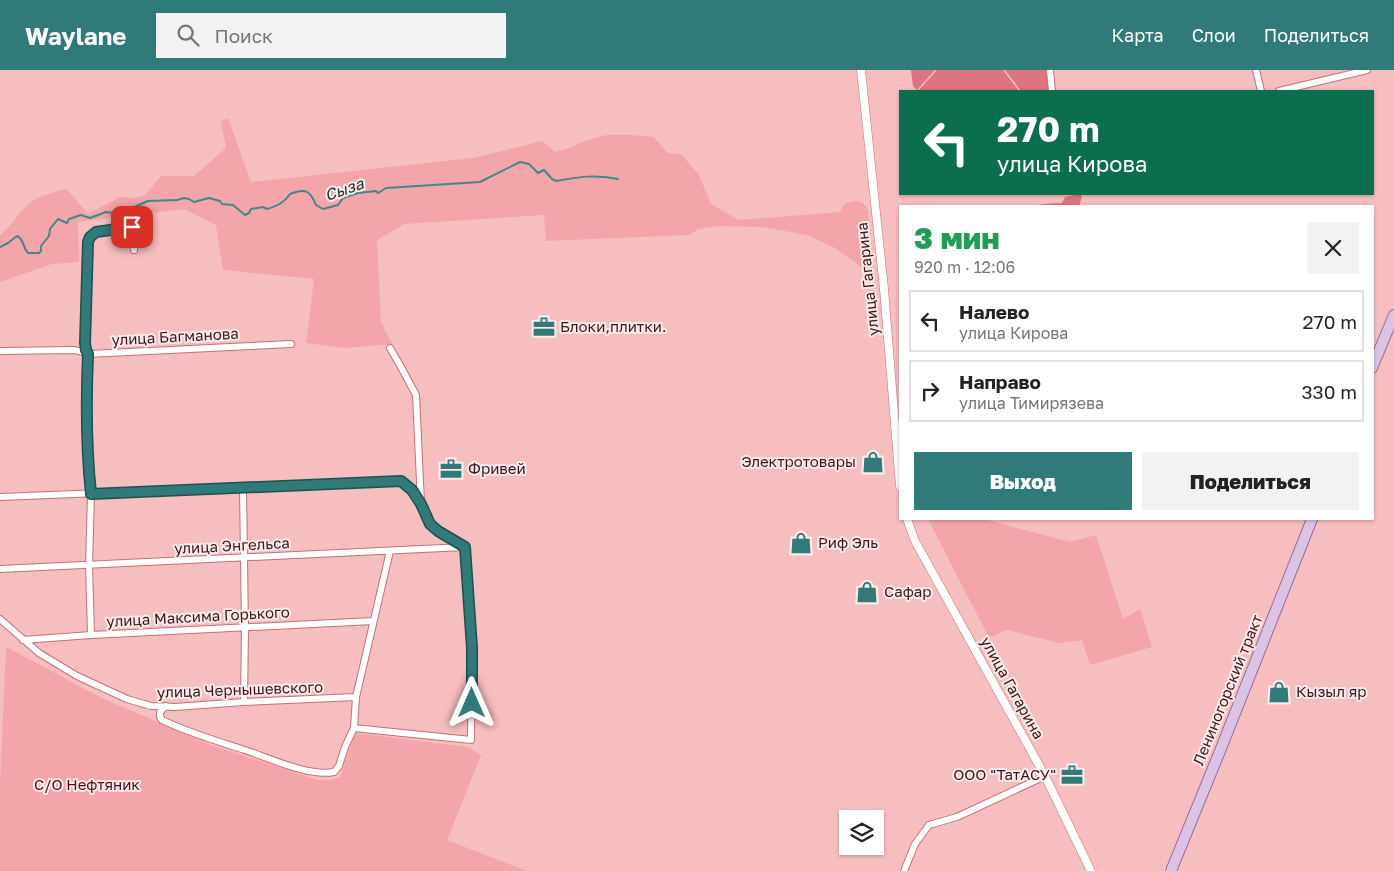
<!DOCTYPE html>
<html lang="ru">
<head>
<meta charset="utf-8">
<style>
  :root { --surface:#fff; --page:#f2f2f2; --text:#222; --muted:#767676; --line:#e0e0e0; --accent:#307a7a }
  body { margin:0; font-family:"Golos Text",sans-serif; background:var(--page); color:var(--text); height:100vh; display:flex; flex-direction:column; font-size:19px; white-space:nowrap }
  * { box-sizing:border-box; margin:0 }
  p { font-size:16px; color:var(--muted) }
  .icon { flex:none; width:28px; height:28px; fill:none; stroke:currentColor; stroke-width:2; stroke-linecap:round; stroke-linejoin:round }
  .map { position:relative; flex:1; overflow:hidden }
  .side { position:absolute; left:899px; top:135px; width:475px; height:315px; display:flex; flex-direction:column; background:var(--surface); border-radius:0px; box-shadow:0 1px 4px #0004 }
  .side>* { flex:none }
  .hud { position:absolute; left:899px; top:20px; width:475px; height:105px; border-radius:0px; box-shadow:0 1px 4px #0004; background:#0b6e4f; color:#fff; overflow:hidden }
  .fabs { position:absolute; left:839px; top:740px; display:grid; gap:10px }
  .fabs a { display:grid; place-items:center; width:45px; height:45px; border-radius:0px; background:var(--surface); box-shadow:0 1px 4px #0004; font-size:25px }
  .pin { position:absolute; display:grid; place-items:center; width:42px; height:42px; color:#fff; margin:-21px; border-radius:10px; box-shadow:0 2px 8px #0006 }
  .me { position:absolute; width:55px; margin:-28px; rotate:0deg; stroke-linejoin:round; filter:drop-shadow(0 0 4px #0008) }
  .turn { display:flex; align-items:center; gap:18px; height:105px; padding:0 15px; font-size:22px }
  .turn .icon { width:65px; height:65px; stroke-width:2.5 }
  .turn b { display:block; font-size:35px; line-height:42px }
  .round { display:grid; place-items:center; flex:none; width:52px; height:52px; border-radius:0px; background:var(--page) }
  .head { display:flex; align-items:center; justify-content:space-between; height:85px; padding:0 15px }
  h1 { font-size:30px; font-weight:800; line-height:38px; color:#1e9e55 }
  .primary-button { display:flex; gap:10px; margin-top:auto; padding:10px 15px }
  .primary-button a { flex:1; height:58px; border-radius:0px; background:var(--accent); color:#fff; font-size:20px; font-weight:800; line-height:58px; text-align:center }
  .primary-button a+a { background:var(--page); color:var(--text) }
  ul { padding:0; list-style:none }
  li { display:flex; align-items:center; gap:15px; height:62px; margin:0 10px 8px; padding:0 5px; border:2px solid var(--line); border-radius:0px }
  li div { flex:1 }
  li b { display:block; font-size:19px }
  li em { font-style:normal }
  header { display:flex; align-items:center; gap:30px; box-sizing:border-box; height:70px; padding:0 25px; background:var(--accent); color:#fff }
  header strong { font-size:24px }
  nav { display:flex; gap:28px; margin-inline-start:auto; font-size:18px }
  .search { width:350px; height:45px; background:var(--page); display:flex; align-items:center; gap:12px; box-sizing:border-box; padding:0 18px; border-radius:0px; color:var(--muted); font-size:19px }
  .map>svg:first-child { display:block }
  .green { fill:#f3a5a9 }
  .forest { fill:#de747d }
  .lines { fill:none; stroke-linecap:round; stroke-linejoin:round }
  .stream { stroke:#3e898b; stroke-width:2 }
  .minor-casing { stroke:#c66f76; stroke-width:8 }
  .tertiary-casing { stroke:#c66f76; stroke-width:9 }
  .primary-casing { stroke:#936d94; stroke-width:12 }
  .minor { stroke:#fff; stroke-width:6 }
  .tertiary { stroke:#fff; stroke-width:8 }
  .primary { stroke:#dbc3e5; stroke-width:10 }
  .route-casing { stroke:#1f4f4f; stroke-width:12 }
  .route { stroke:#307a7a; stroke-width:9 }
  .labels { text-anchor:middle; stroke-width:4; stroke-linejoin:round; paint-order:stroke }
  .street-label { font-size:15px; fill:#3b181c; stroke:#feeaea }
  .poi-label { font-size:15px; fill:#3b181c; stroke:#feeaea; text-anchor:start }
  .park-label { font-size:15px; fill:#500d1a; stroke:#feeaea }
  .water-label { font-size:16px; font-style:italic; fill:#173131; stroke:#feeaea }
</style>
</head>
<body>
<header>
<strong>Waylane</strong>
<div class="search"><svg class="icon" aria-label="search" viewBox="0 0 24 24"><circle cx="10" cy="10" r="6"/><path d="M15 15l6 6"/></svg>Поиск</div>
<nav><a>Карта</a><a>Слои</a><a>Поделиться</a></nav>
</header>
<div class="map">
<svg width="1394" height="801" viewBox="0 0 1394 801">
  <rect width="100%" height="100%" fill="#f7bec0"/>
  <path class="green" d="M 228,48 L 251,112 L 473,88 L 542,71 L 555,82 L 566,79 L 591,69 L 607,65 L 632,65 L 653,67 L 668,83 L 681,84 L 699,105 L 711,134 L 739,150 L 841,142 L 842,136 C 852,130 862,128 868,140 L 873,191 L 869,197 L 864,198 L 861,197 L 835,178 L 810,166 L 780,160 L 762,157 L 719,156 L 698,159 L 690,165 L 546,171 L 544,145 L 404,154 L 377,170 L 381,252 L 392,274 L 345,278 L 306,273 L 314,209 L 223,200 L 216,155 L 184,139 L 78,152 L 79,192 L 52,194 L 0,212 L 0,165 C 9,159 16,147 24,138 C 34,127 52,122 67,119 L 88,144 L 120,127 L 134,128 L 145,125 L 161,106 L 194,106 L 226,78 L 221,51 Z
    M 928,449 L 983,449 L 1070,472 L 1096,465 L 1123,549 L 1140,539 L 1152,577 L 1090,595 L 1082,570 L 1059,573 L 1007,560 L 989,568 Z
    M 6,577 L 102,628 L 211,675 L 318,710 L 330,710 L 340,707 L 355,663 L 468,677 L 481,685 L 447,770 L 527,801 L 0,801 L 0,714 Z"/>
  <path class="forest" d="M 911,0 L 935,0 L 917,20 L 913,16 Z
    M 937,0 L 1003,0 L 1019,21 L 918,21 Z
    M 1005,0 L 1046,0 L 1049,21 L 1021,21 Z
    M 1080,124 L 1082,127 L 1079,136 L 1034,136 L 1044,134 L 1062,133 L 1065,127 Z"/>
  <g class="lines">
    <path class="stream" d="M 0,177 L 8,173 L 17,166 C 25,170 22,177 28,183 L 39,183 L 41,181 L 41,176 L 49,166 L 50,159 L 58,149 L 67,153 L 69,149 L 81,145 L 90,148 L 106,142 L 114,143 L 123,141 L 128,137 L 134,137 L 148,131 L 177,130 L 184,128 L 189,129 L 194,132 L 209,128 L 220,131 L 222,134 L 233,135 L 245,145 L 249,143 L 251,139 L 263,137 L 267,139 C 277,136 284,133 290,124 C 305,118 310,120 316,135 L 323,139 L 338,135 L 343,128 L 358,123 L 376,121 L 378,123 L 386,118 L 480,112 L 520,92 L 529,94 L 538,103 L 544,100 L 552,109 L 556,111 C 578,107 596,104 618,109"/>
    <g class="minor-casing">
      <path id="minor" d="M 1050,0 L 1052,21
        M 1256,0 L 1261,21
        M 1279,21 L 1367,0
        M 390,278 L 401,297 L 416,325 L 421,433
        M 0,281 L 75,280 L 88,284 L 291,274
        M 243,418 L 245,558 L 244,632
        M 0,427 L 401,411 L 412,420 L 421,434 L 430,454 L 438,461 L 465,477 L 472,578 L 471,670 L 354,658
        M 0,499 L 464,477
        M 0,549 L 39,583 L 77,606 L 127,629 L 151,636 L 175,637 L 244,632 L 356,627
        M 91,565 L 89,495 L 91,424 L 88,395 L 86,364 L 88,284 L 86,280 L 85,273 L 88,172 L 90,167 L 96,162 L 132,157 L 134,180
        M 23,570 L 91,565 L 373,551
        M 166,636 L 160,642 L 160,647 L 162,650 C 189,663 217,671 245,680 C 269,688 309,707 334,702 L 339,696 L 345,677 L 354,658 L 356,627 L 390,481
        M 904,801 L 915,774 L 929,755 L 957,747 L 1045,706"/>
    </g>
    <g class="tertiary-casing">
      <path id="tertiary" d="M 861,0 L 884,219 L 900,416
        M 907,449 L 915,471 L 1045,706 L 1091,801"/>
    </g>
    <g class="primary-casing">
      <path id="primary" d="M 1372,298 L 1394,245
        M 1171,801 L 1220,681 L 1312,449"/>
    </g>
    <use href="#minor" class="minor"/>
    <use href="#tertiary" class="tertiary"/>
    <use href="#primary" class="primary"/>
  </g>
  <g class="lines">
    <g class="route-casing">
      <path id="route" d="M 132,157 L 96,162 L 90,167 L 88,172 L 85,273 L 86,280 L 88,284 C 86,331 86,377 91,424 L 401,411 L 412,420 L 421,434 L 430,454 L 438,461 L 465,477 L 472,578 L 472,633"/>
    </g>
    <use href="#route" class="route"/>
  </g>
  <defs>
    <g id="office-bare" transform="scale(1.725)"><path d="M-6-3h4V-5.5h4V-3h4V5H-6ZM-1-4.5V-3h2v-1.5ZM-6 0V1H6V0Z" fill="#307a7a" stroke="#feeaea" stroke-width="2.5" paint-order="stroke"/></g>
    <g id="shop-bare" transform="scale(1.725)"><path d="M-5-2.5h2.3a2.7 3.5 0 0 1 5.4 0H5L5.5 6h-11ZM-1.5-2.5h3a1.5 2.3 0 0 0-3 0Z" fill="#307a7a" stroke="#feeaea" stroke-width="2.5" paint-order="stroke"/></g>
  </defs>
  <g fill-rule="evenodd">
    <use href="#office-bare" x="544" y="257"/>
    <use href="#shop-bare" x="873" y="392"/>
    <use href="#office-bare" x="451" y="399"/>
    <use href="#shop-bare" x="801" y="473"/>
    <use href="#shop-bare" x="867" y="522"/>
    <use href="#shop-bare" x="1279" y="622"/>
    <use href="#office-bare" x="1072" y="705"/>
  </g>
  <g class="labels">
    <g class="street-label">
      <text transform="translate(868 209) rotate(-96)" y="5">улица Гагарина</text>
      <text transform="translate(175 267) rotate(-3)" y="5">улица Багманова</text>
      <text transform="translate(232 476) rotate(-3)" y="5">улица Энгельса</text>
      <text transform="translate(198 547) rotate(-3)" y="5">улица Максима Горького</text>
      <text transform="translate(1012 618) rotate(61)" y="5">улица Гагарина</text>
      <text transform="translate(240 620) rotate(-2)" y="5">улица Чернышевского</text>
      <text transform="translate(1228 620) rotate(-68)" y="5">Лениногорский тракт</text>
    </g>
    <g class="poi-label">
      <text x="560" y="262">Блоки,плитки.</text>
      <text x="856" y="397" text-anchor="end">Электротовары</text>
      <text x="468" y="404">Фривей</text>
      <text x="818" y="478">Риф Эль</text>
      <text x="884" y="527">Сафар</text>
      <text x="1296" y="627">Кызыл яр</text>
      <text x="1056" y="710" text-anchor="end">ООО "ТатАСУ"</text>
    </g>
    <g class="park-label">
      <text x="87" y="720">С/О Нефтяник</text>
    </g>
    <g class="water-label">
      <text transform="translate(344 119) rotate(-19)" y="6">Сыза</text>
    </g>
  </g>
</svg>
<div class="fabs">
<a><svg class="icon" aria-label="layers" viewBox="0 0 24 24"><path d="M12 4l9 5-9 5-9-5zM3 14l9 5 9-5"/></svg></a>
</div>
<div class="pin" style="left:132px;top:157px;background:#d93025"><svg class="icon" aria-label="arrive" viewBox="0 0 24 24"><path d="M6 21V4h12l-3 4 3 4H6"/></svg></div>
<svg class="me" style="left:472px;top:633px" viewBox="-20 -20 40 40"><path d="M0-17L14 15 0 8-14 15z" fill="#307a7a" stroke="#fff" stroke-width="4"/></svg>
<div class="hud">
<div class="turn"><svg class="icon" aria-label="left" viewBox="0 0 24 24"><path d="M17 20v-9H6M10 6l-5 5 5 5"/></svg><div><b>270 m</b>улица Кирова</div></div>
</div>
<section class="side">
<div class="head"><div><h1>3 мин</h1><p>920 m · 12:06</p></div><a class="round"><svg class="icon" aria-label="close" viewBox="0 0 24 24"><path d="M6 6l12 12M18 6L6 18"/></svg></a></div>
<ul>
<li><svg class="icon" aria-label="left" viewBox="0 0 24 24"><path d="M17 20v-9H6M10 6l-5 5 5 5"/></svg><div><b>Налево</b><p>улица Кирова</p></div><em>270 m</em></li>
<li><svg class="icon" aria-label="right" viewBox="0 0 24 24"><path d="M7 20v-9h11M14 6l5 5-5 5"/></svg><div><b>Направо</b><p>улица Тимирязева</p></div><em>330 m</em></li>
</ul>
<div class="primary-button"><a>Выход</a><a>Поделиться</a></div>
</section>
</div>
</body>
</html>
